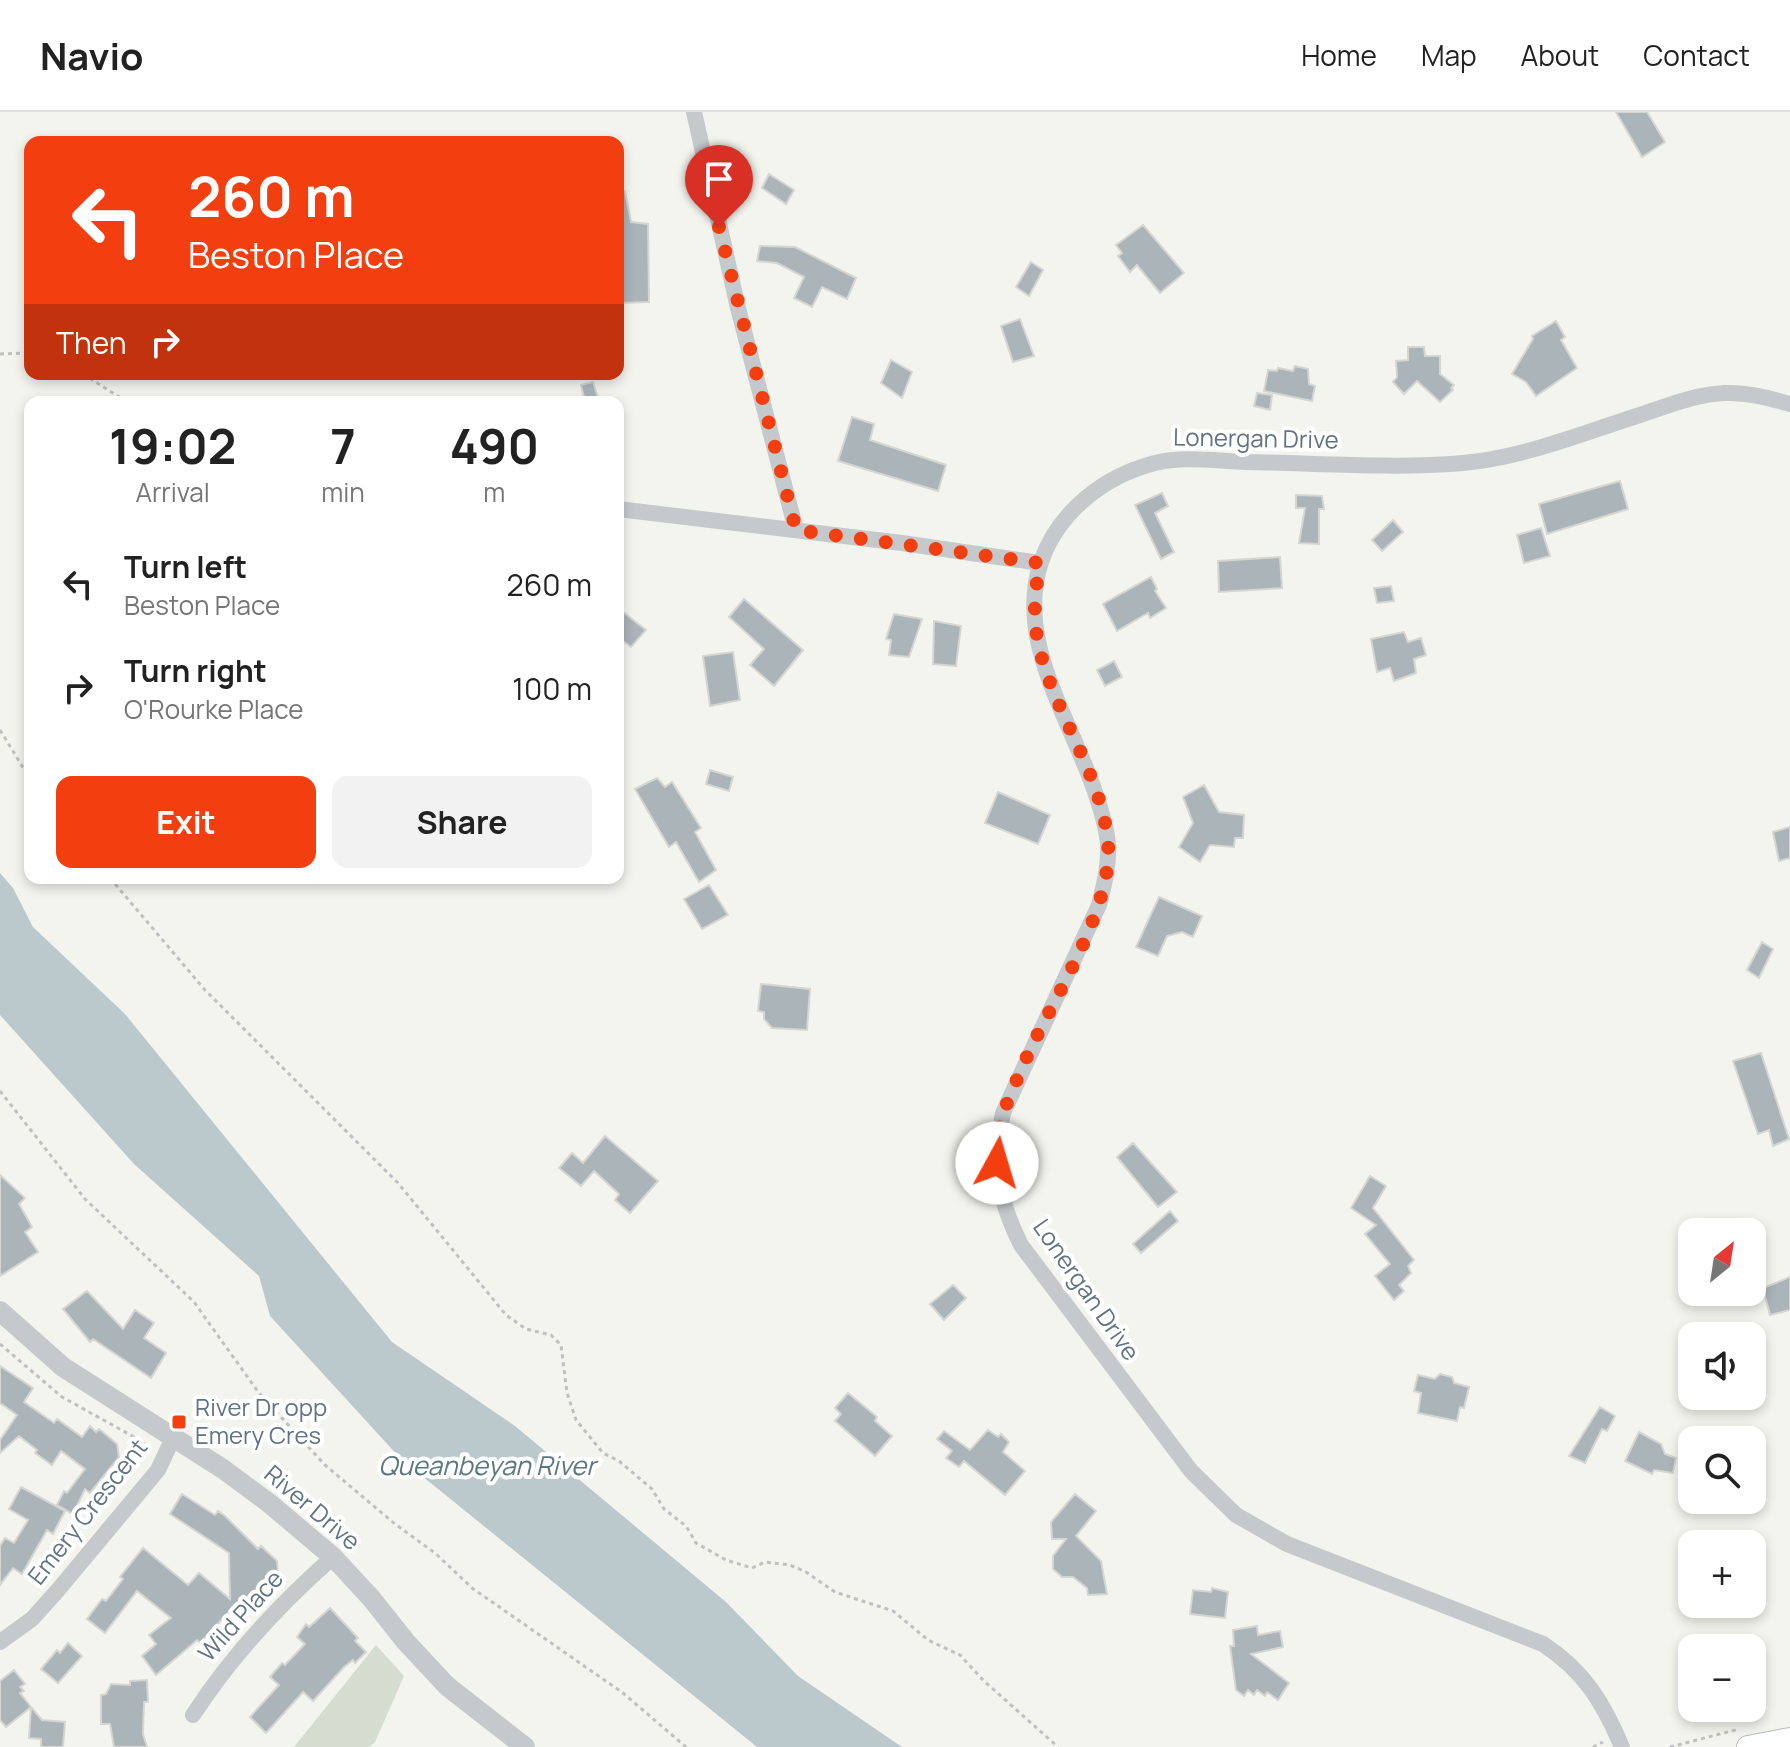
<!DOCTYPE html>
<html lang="en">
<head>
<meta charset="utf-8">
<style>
  :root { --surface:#fff; --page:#f2f2f2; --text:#222; --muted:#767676; --line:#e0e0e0; --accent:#f33f10 }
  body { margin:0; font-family:Manrope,sans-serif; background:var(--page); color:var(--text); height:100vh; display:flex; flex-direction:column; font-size:30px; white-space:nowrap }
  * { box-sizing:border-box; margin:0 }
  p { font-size:26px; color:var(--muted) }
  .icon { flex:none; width:44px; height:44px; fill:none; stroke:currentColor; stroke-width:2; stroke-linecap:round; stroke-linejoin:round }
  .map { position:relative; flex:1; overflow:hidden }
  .sheet { position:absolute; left:24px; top:284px; width:600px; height:488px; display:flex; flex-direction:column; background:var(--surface); border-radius:16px; box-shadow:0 4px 12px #0003 }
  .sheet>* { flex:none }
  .banner { position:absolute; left:24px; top:24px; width:600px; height:244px; border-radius:16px; box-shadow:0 4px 12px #0003; background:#f33f10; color:#fff; overflow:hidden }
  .needle { width:52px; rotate:30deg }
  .buttons { position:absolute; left:1678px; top:1106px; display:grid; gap:16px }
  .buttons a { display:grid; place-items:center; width:88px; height:88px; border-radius:16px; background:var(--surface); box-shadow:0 4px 12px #0003; font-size:40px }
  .pin { position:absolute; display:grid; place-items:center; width:68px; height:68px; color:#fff; margin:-82px -34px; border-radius:50% 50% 50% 0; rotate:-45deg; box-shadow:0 0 8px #0007 }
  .pin .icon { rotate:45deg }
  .me { position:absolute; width:88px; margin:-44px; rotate:6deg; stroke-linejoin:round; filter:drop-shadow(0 0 6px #0008) }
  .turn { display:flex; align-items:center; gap:28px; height:168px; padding:0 32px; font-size:36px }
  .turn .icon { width:104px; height:104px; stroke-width:2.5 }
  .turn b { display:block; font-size:56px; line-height:68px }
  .then { display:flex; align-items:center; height:76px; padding:0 32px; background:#0003; gap:16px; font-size:30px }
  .eta { display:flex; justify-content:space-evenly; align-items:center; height:136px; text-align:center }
  .eta b { font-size:48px; font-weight:700; line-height:56px }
  .cta { display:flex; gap:16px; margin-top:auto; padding:16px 32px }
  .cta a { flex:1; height:92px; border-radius:16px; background:var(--accent); color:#fff; font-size:32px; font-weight:700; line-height:92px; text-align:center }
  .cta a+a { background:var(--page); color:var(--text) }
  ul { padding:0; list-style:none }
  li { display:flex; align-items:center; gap:24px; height:104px; padding:0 32px }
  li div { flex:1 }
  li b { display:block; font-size:30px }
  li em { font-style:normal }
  header { display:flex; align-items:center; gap:48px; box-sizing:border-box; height:112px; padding:0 40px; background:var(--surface); border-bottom:2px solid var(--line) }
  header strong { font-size:38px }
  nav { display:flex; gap:44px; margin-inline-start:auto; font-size:28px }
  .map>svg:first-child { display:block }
  .green { fill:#d5dcd0 }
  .water { fill:#bbc9cd }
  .building { fill:#abb4b8; stroke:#d5d5d2; stroke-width:2 }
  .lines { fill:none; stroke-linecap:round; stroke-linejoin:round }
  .secondary-casing { stroke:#b5bbbf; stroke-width:24 }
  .path { stroke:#bec0c2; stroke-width:3; stroke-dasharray:4 4; stroke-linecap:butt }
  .minor { stroke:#c6c9cc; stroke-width:16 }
  .tertiary { stroke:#c6c9cc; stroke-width:20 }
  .secondary { stroke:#fff; stroke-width:22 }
  .route { stroke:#f33f10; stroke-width:14; stroke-dasharray:0 25.2 }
  .poi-dot { fill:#f33f10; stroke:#fff; stroke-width:3 }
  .labels { text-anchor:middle; stroke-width:8; stroke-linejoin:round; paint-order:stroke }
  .street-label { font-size:24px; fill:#607483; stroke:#fff }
  .poi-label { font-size:24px; fill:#607483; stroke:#fff; text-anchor:start }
  .water-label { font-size:26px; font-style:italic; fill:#5b7881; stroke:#fff }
</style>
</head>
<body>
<header>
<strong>Navio</strong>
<nav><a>Home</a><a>Map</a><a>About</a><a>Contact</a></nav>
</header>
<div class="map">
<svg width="1790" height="1635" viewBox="0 0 1790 1635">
  <rect width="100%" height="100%" fill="#f4f4ef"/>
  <path class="green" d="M 376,1533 L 404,1564 L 375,1630 L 369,1635 L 294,1635 Z"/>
  <path class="water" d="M 0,761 L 13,776 L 33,815 L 125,902 L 392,1230 L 515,1314 L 726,1490 L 798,1564 L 902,1635 L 757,1635 L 401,1347 L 270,1204 L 259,1164 L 134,1052 L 0,903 Z"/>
  <path class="building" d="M 1616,0 L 1647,0 L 1665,30 L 1642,45 Z
    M 769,62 L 794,78 L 786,92 L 762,76 Z
    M 618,79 L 625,79 L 631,110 L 648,112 L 649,190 L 618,191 Z
    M 1143,113 L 1184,161 L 1160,181 L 1137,153 L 1130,160 L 1118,144 L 1122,141 L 1116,133 Z
    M 760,134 L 795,135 L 856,166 L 847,187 L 822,175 L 812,195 L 794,186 L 804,165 L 777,151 L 757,149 Z
    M 1031,150 L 1043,158 L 1029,184 L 1016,175 Z
    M 1020,207 L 1034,244 L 1013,250 L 1001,214 Z
    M 1556,209 L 1565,225 L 1561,228 L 1577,256 L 1536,284 L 1526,270 L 1512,262 L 1533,227 L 1532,224 Z
    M 1408,235 L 1424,235 L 1425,244 L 1440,244 L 1440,262 L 1454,273 L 1451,276 L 1453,278 L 1440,290 L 1417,269 L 1404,282 L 1393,270 L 1397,265 L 1396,249 L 1408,248 Z
    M 891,248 L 912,260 L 902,286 L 881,271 Z
    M 1295,254 L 1308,257 L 1309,272 L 1315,274 L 1312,289 L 1264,279 L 1268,258 L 1277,259 L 1278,256 L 1293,259 Z
    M 593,270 L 598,286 L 585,290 L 581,273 Z
    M 1257,281 L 1272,283 L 1270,298 L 1254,294 Z
    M 852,305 L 874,312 L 870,328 L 946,353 L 938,379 L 838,349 Z
    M 1620,369 L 1628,397 L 1547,422 L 1539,392 Z
    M 1162,381 L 1168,394 L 1155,401 L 1174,440 L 1161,447 L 1135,393 Z
    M 1296,383 L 1322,384 L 1324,397 L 1319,397 L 1319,432 L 1299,431 L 1305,396 L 1296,396 Z
    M 1393,408 L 1403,420 L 1382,439 L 1372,428 Z
    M 1541,416 L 1550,444 L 1524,451 L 1517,423 Z
    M 1280,445 L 1282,476 L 1219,480 L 1218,449 Z
    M 1151,465 L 1157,477 L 1155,479 L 1166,496 L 1150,506 L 1148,501 L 1117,519 L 1103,492 Z
    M 1391,474 L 1394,489 L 1377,491 L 1374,476 Z
    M 744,487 L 803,538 L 774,574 L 750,553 L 764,537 L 729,505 Z
    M 618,496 L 646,518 L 631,535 L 618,525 Z
    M 894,502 L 922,507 L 909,545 L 889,543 L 891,528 L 886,527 Z
    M 934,509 L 961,514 L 956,554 L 933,552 Z
    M 1404,520 L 1408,530 L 1421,526 L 1426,543 L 1414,547 L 1416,561 L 1394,569 L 1390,556 L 1377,560 L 1371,527 Z
    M 733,540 L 740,588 L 710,594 L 703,544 Z
    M 1114,549 L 1122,565 L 1105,574 L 1097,558 Z
    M 710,658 L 733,665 L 729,679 L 706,672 Z
    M 657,666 L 665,675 L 672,670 L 701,716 L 695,720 L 716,758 L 699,770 L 676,730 L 669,735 L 635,677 Z
    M 1204,673 L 1219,700 L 1244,703 L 1243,726 L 1235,726 L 1234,735 L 1210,733 L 1200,750 L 1179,735 L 1193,711 L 1183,685 Z
    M 998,680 L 1050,703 L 1038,732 L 985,711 Z
    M 1790,715 L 1790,746 L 1779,749 L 1773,720 Z
    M 709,773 L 728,803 L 702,817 L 684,787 Z
    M 1159,785 L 1202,804 L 1193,825 L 1182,820 L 1167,824 L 1158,844 L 1136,835 Z
    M 1762,830 L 1773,837 L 1759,866 L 1747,858 Z
    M 761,872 L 810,877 L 807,918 L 772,916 L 764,907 L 764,900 L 758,899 Z
    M 1761,941 L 1789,1027 L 1773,1034 L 1769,1018 L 1758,1022 L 1733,949 Z
    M 605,1024 L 658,1069 L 630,1101 L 615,1088 L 619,1082 L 594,1059 L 581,1074 L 559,1056 L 572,1041 L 583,1051 Z
    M 1133,1031 L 1177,1080 L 1158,1095 L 1117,1045 Z
    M 0,1063 L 25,1086 L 19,1092 L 32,1115 L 25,1120 L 38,1140 L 0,1164 Z
    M 1370,1064 L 1386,1074 L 1373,1096 L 1414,1148 L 1408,1154 L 1411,1161 L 1399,1173 L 1404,1179 L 1394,1188 L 1375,1164 L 1390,1152 L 1365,1122 L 1376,1113 L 1351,1096 Z
    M 1170,1099 L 1178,1109 L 1141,1141 L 1133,1132 Z
    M 1790,1165 L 1790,1198 L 1770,1203 L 1763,1176 Z
    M 953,1173 L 966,1186 L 944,1208 L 930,1192 Z
    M 87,1179 L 123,1217 L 135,1198 L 154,1211 L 144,1226 L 166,1241 L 151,1266 L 93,1227 L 90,1230 L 63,1197 Z
    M 0,1254 L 33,1276 L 24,1290 L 54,1311 L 57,1307 L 82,1325 L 90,1314 L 96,1320 L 99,1317 L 117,1332 L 119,1345 L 90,1381 L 85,1377 L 73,1402 L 57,1393 L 64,1379 L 67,1381 L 85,1357 L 61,1339 L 52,1353 L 35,1341 L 37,1338 L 19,1324 L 0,1341 L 0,1328 L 17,1303 L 0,1291 Z
    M 1440,1262 L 1452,1265 L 1454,1271 L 1469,1275 L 1464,1296 L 1460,1295 L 1457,1309 L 1418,1301 L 1421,1281 L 1414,1279 L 1418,1263 L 1435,1267 Z
    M 848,1281 L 877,1305 L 875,1309 L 892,1324 L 875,1344 L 835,1309 L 841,1302 L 835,1296 Z
    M 1600,1295 L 1615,1304 L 1607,1319 L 1602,1317 L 1585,1351 L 1569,1344 Z
    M 988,1318 L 998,1325 L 1001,1322 L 1009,1330 L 1003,1340 L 1025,1359 L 1005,1383 L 964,1349 L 959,1355 L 946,1346 L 952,1339 L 937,1327 L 944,1319 L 970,1338 Z
    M 1639,1320 L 1661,1332 L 1665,1342 L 1676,1346 L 1673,1361 L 1654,1358 L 1652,1362 L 1625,1349 Z
    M 21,1375 L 65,1399 L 53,1422 L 47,1418 L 22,1462 L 13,1456 L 0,1473 L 0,1434 L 5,1426 L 14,1431 L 28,1408 L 9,1397 Z
    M 182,1382 L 215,1403 L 218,1399 L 225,1404 L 258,1437 L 261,1434 L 277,1449 L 278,1460 L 244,1494 L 239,1489 L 200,1531 L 197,1528 L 156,1563 L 142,1544 L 156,1532 L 149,1523 L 171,1506 L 137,1479 L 105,1521 L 87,1507 L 102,1487 L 106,1489 L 123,1467 L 120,1465 L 143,1436 L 188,1473 L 199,1461 L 230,1487 L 229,1441 L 170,1402 Z
    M 1075,1382 L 1096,1399 L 1076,1424 L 1101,1449 L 1107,1482 L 1088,1483 L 1087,1476 L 1073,1465 L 1062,1465 L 1053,1457 L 1053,1444 L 1066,1427 L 1052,1427 L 1051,1410 Z
    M 1212,1476 L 1228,1480 L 1225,1506 L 1190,1502 L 1193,1478 L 1211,1480 Z
    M 330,1496 L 358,1526 L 355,1529 L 366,1540 L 355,1551 L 353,1548 L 344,1555 L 313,1589 L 303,1580 L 266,1621 L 250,1605 L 279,1573 L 270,1565 L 282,1551 L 285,1553 L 305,1532 L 297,1525 L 306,1512 L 309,1515 Z
    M 1257,1514 L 1258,1523 L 1280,1519 L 1283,1535 L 1251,1542 L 1289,1571 L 1278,1588 L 1267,1580 L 1265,1584 L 1257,1578 L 1254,1583 L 1248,1578 L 1244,1584 L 1236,1578 L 1230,1534 L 1234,1534 L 1233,1518 Z
    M 68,1531 L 82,1544 L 58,1571 L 41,1557 L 57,1538 L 60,1541 Z
    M 14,1558 L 25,1572 L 20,1575 L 24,1579 L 20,1581 L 31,1595 L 6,1615 L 0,1608 L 0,1569 Z
    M 147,1568 L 148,1590 L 144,1590 L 143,1622 L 147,1635 L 114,1635 L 110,1612 L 101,1612 L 101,1583 L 106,1582 L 111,1572 L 130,1573 L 130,1569 Z
    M 31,1595 L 42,1608 L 65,1610 L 63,1635 L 41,1635 L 41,1627 L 29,1626 Z"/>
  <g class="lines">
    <g class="secondary-casing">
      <path id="secondary" d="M 1748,1635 L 1790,1627"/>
    </g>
    <path class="path" d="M 0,242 L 30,241
      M 83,262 L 127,290
      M 0,618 L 30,667
      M 110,766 L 205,878 L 398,1071 L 506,1203 L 526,1217 L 551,1223 L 561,1233 L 567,1281 L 576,1308 L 603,1341 L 619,1349 L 652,1377 L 664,1397 L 686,1414 L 696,1431 L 726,1448 L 752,1456 L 765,1450 L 790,1453 L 806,1460 L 835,1480 L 893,1499 L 928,1528 L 960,1543 L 984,1569 L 1058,1635
      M 0,979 L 85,1087 L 194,1190 L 259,1281 L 325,1353 L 395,1412 L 435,1441 L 472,1476 L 623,1581 L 686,1635
      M 0,1232 L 62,1285 L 145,1331
      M 1593,1635 L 1603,1630
      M 1670,1635 L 1739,1617"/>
    <path class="minor" d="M 694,0 L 738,196 L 796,418
      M 618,397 L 902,431 L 1040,451
      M 0,1530 L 32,1507 L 58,1478 L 158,1358 L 173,1326
      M 193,1603 C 231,1544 281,1491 333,1445
      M 1622,1635 C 1603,1590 1584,1559 1543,1532 L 1287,1432 L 1236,1403 L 1191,1359 L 1021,1133 C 998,1087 992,1052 1003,1001 L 1099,793 C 1104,773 1109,754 1108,733 C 1107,718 1102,701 1097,686 C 1074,612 1014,531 1041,450 C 1058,400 1104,364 1155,351 C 1183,344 1217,349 1245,350 C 1317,351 1391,357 1463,351 C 1526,345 1583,321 1643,302 C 1669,293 1697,282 1725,281 C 1747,280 1768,286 1790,292"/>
    <path class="tertiary" d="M 0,1199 L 63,1255 L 223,1357 L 269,1391 L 333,1445 L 371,1486 L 406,1530 L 447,1574 L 525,1635"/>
    <use href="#secondary" class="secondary"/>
  </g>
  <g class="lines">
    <path class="route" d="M 719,115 L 796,418 L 1040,451 C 1037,469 1034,487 1035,506 C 1039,583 1101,652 1108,731 C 1113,791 1061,875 1035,928 C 1023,952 1013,977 1003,1001 L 997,1026 L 997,1051"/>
  </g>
  <rect class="poi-dot" x="171" y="1302" width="16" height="16" rx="4"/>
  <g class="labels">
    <g class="street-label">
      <text transform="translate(1256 327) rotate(1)" y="8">Lonergan Drive</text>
      <text transform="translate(1086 1178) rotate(55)" y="8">Lonergan Drive</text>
      <text transform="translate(312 1396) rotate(40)" y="8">River Drive</text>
      <text transform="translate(88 1400) rotate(-52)" y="8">Emery Crescent</text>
      <text transform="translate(241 1504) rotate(-48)" y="8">Wild Place</text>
    </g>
    <g class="poi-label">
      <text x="195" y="1304">River Dr opp<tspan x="195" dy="28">Emery Cres</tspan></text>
    </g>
    <g class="water-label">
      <text x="487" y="1363">Queanbeyan River</text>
    </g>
  </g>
</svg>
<div class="buttons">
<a><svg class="needle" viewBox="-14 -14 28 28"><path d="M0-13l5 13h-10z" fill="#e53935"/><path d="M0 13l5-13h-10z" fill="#767676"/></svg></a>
<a><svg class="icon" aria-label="sound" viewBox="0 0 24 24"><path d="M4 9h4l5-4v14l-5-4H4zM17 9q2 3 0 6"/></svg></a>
<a><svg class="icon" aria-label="search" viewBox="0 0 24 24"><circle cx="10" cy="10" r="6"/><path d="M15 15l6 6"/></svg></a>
<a>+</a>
<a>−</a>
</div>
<div class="pin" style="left:719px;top:115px;background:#d93025"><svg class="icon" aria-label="arrive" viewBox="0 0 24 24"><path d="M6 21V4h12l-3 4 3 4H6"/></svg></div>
<svg class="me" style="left:997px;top:1051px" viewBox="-20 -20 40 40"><circle r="19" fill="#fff"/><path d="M0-13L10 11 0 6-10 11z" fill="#f33f10"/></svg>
<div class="banner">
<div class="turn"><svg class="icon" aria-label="left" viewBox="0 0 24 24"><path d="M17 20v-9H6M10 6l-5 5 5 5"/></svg><div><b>260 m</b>Beston Place</div></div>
<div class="then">Then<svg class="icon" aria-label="right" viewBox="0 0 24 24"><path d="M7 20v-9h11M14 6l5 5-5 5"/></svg></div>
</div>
<section class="sheet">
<div class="eta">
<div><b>19:02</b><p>Arrival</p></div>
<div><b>7</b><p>min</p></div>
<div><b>490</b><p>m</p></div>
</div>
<ul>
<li><svg class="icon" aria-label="left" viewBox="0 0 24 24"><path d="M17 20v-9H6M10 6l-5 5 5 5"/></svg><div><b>Turn left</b><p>Beston Place</p></div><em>260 m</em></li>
<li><svg class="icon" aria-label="right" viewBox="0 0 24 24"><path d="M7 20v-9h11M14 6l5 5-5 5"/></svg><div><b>Turn right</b><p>O'Rourke Place</p></div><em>100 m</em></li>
</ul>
<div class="cta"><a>Exit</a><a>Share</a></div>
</section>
</div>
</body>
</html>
